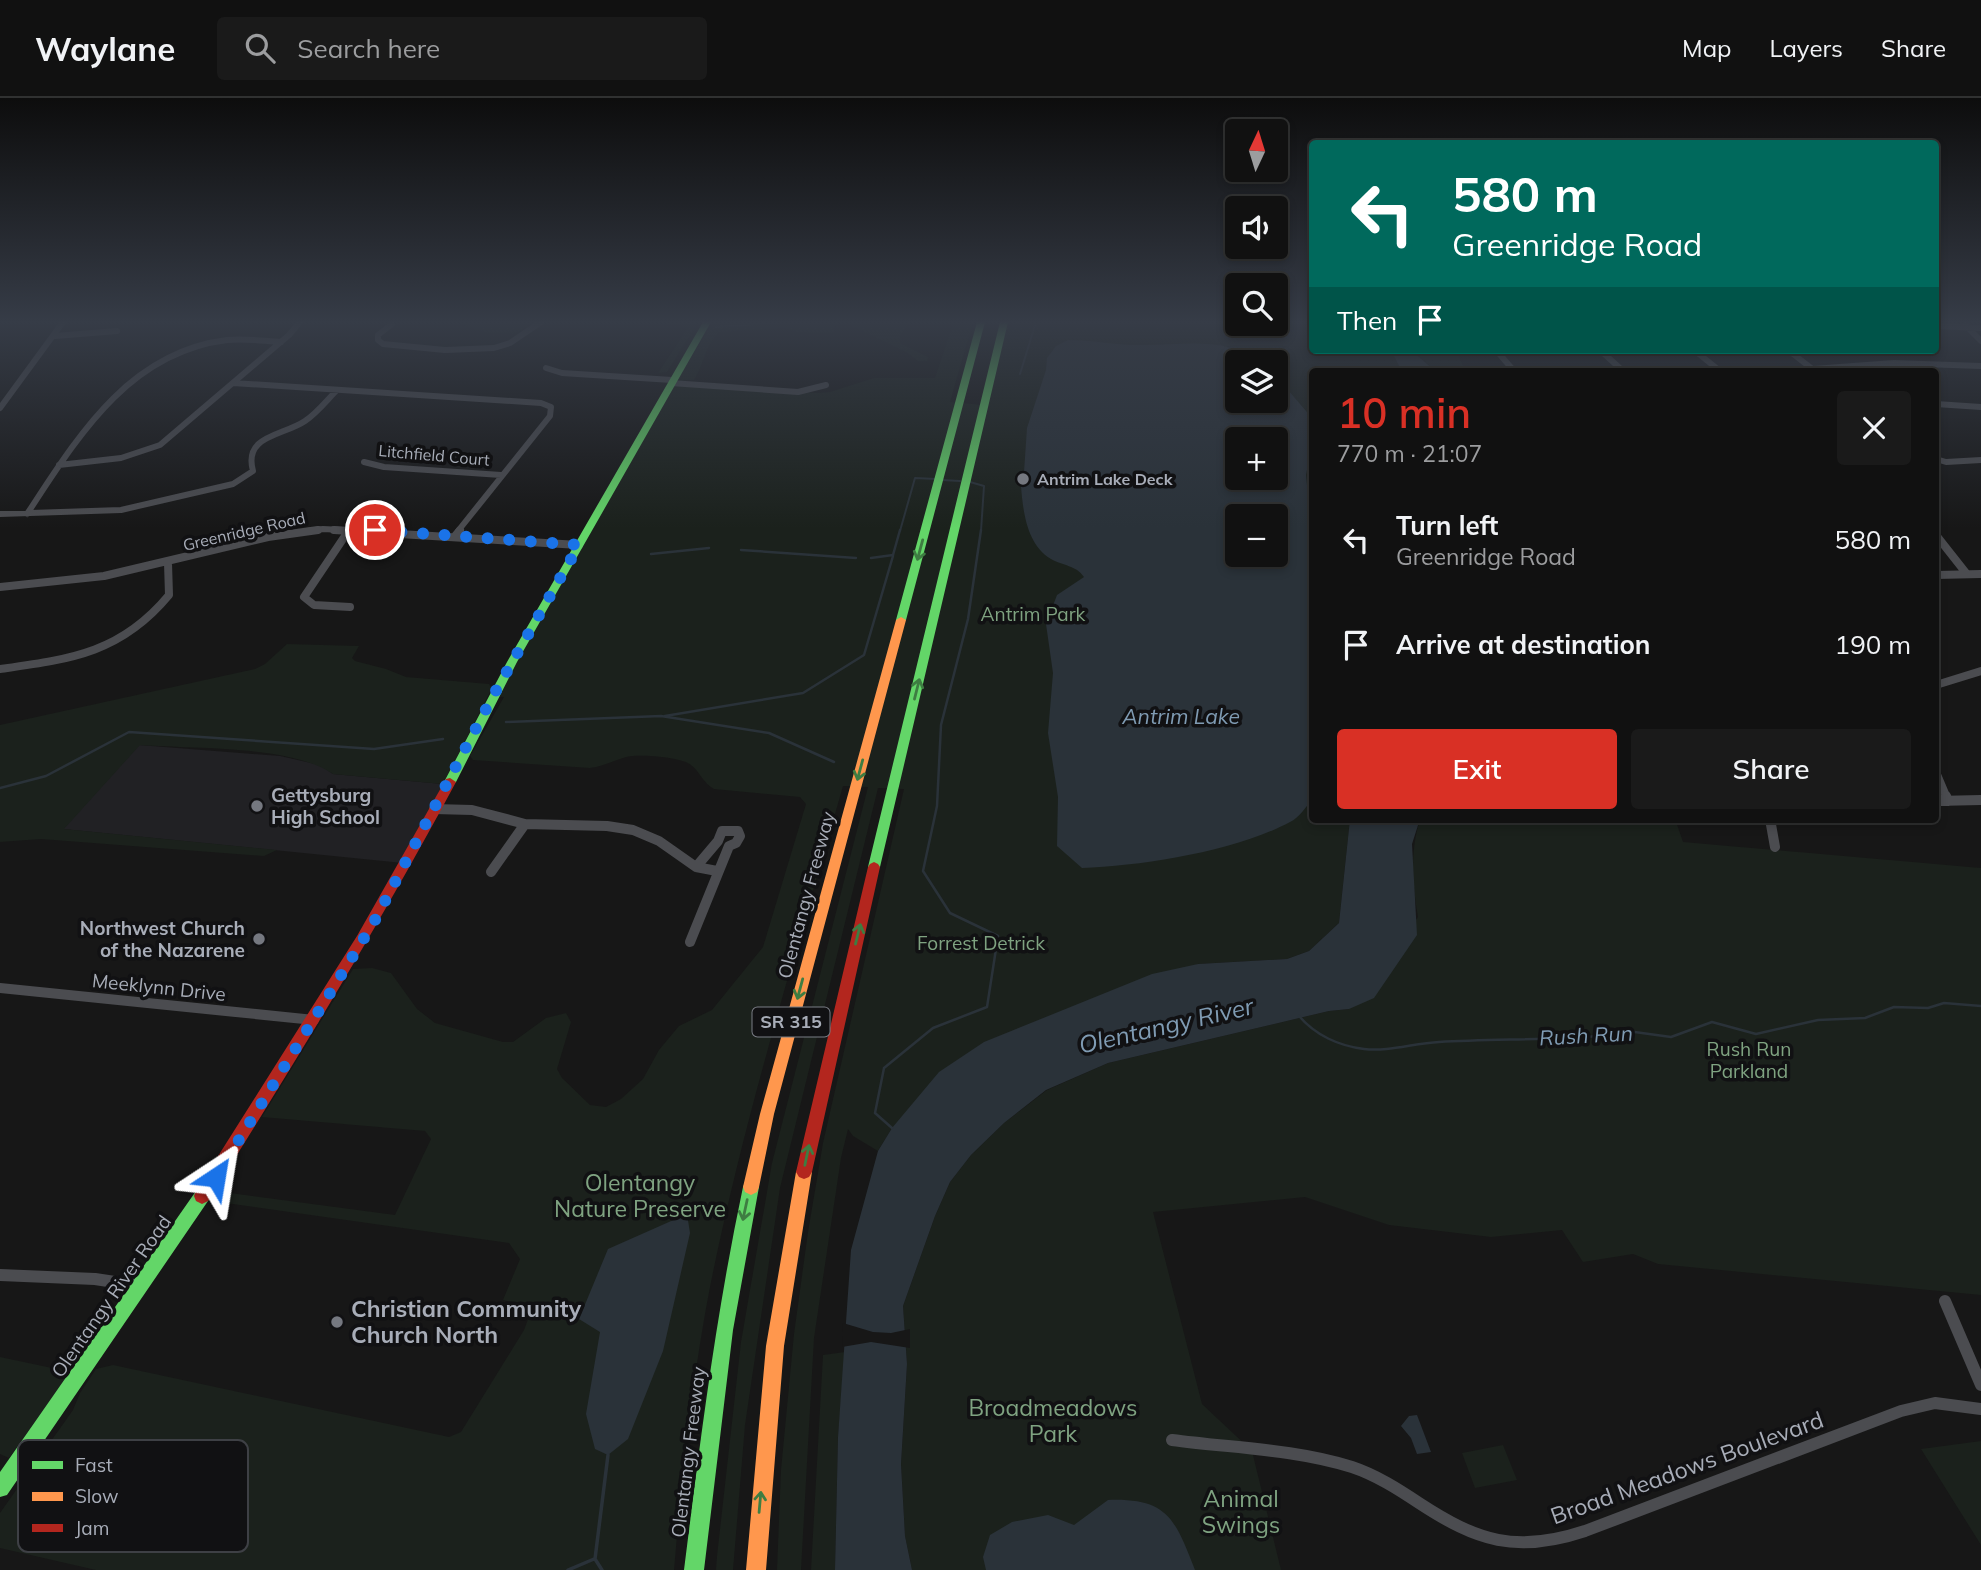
<!DOCTYPE html>
<html lang="en">
<head>
<meta charset="utf-8">
<style>
  :root { --surface:#111; --page:#1a1a1a; --text:#f1f3f6; --muted:#9c9d9f; --line:#303131; --accent:#d93025 }
  body { margin:0; font-family:Mulish,sans-serif; background:var(--page); color:var(--text); height:100vh; display:flex; flex-direction:column; font-size:26px; white-space:nowrap }
  * { box-sizing:border-box; margin:0 }
  p { font-size:23px; color:var(--muted) }
  .icon { flex:none; width:38px; height:38px; fill:none; stroke:currentColor; stroke-width:2; stroke-linecap:round; stroke-linejoin:round }
  .map { position:relative; flex:1; overflow:hidden }
  .drawer { position:absolute; left:1309px; top:270px; width:630px; height:455px; display:flex; flex-direction:column; background:var(--surface); border-radius:7px; box-shadow:0 4px 10px #0003,0 0 0 2px var(--line) }
  .drawer>* { flex:none }
  .banner { position:absolute; left:1309px; top:42px; width:630px; height:214px; border-radius:7px; box-shadow:0 4px 10px #0003,0 0 0 2px var(--line); background:#00695c; color:#fff; overflow:hidden }
  .needle { width:46px; rotate:4deg }
  .tools { position:absolute; left:1225px; top:21px; display:grid; gap:14px }
  .tools a { display:grid; place-items:center; width:63px; height:63px; border-radius:7px; background:var(--surface); box-shadow:0 4px 10px #0003,0 0 0 2px var(--line); font-size:35px }
  .pin { position:absolute; display:grid; place-items:center; width:60px; height:60px; color:#fff; margin:-30px; border:4px solid #fff; border-radius:50%; box-shadow:0 2px 7px #0007 }
  .me { position:absolute; width:77px; margin:-38px; rotate:33deg; stroke-linejoin:round; filter:drop-shadow(0 0 5px #0008) }
  .turn { display:flex; align-items:center; gap:24px; height:147px; padding:0 28px; font-size:32px }
  .turn .icon { width:91px; height:91px; stroke-width:2.5 }
  .turn b { display:block; font-size:49px; line-height:60px }
  .then { display:flex; align-items:center; height:66px; padding:0 28px; background:#0003; gap:14px; font-size:26px }
  .round { display:grid; place-items:center; flex:none; width:74px; height:74px; border-radius:7px; background:var(--page) }
  .headline { display:flex; align-items:center; justify-content:space-between; height:119px; padding:0 28px }
  h1 { font-size:42px; font-weight:600; line-height:52px; color:var(--accent) }
  .cta { display:flex; gap:14px; margin-top:auto; padding:14px 28px }
  .cta a { flex:1; height:80px; border-radius:7px; background:var(--accent); color:#fff; font-size:28px; font-weight:600; line-height:80px; text-align:center }
  .cta a+a { background:var(--page); color:var(--text) }
  ul { padding:0; list-style:none }
  li { display:flex; align-items:center; gap:21px; height:105px; padding:0 28px }
  li div { flex:1 }
  li b { display:block; font-size:26px }
  li em { font-style:normal }
  header { display:flex; align-items:center; gap:42px; box-sizing:border-box; height:98px; padding:0 35px; background:var(--surface); border-bottom:2px solid var(--line) }
  header strong { font-size:33px }
  nav { display:flex; gap:38px; margin-inline-start:auto; font-size:24px }
  .search { width:490px; height:63px; background:var(--page); display:flex; align-items:center; gap:18px; box-sizing:border-box; padding:0 24px; border-radius:7px; color:var(--muted); font-size:26px }
  .map>svg:first-child { display:block }
  .built { fill:#212124 }
  .green { fill:#1b211c; fill-rule:evenodd }
  .water { fill:#2a3239; fill-rule:evenodd }
  .pier { fill:#171717 }
  .lines { fill:none; stroke-linecap:round; stroke-linejoin:round }
  .stream-far2 { stroke:#2a3239; stroke-width:2 }
  .stream-far1 { stroke:#2a3239; stroke-width:2.5 }
  .stream { stroke:#2a3239; stroke-width:3.5 }
  .street-far3 { stroke:#4b4c50; stroke-width:6 }
  .street-far2 { stroke:#4b4c50; stroke-width:8 }
  .street-far1 { stroke:#4b4c50; stroke-width:10 }
  .street { stroke:#4b4c50; stroke-width:12 }
  .fast { fill:#63d668; fill-rule:evenodd }
  .slow { fill:#ff974d; fill-rule:evenodd }
  .jam { fill:#b3261e; fill-rule:evenodd }
  .oneway { stroke:#3e7d42 }
  .route { stroke:#1a73e8; stroke-width:12; stroke-dasharray:0 21.6 }
  .poi-dot { fill:#757880; stroke:#111113; stroke-width:2.5 }
  .labels { text-anchor:middle; stroke-width:7; stroke-linejoin:round; paint-order:stroke }
  .far-street-label { font-size:16px; fill:#a8adb8; stroke:#111113 }
  .far-poi-label { font-size:16px; font-weight:bold; fill:#a8adb8; stroke:#111113; text-anchor:start }
  .shield { fill:#111113; stroke:#7b7e86; stroke-width:2 }
  .shield-label { font-size:18px; font-weight:bold; fill:#a8adb8 }
  .park-label { font-size:19px; fill:#7fa381; stroke:#111113 }
  .poi-label { font-size:19px; font-weight:bold; fill:#a8adb8; stroke:#111113; text-anchor:start }
  .street-label { font-size:19px; fill:#a8adb8; stroke:#111113 }
  .water-label { font-size:21px; font-style:italic; fill:#7f9bb3; stroke:#111113 }
  .near-park-label { font-size:23px; fill:#7fa381; stroke:#111113 }
  .near-poi-label { font-size:23px; font-weight:bold; fill:#a8adb8; stroke:#111113; text-anchor:start }
  .near-street-label { font-size:23px; fill:#a8adb8; stroke:#111113 }
  .near-water-label { font-size:24px; font-style:italic; fill:#7f9bb3; stroke:#111113 }
  .key { fill:#111113; stroke:#3e4045; stroke-width:2 }
  .key-label { font-size:19px; fill:#a8adb8 }
</style>
</head>
<body>
<header>
<strong>Waylane</strong>
<div class="search"><svg class="icon" aria-label="search" viewBox="0 0 24 24"><circle cx="10" cy="10" r="6"/><path d="M15 15l6 6"/></svg>Search here</div>
<nav><a>Map</a><a>Layers</a><a>Share</a></nav>
</header>
<div class="map">
<svg width="1981" height="1472" viewBox="0 0 1981 1472">
  <rect width="100%" height="100%" fill="#171717"/>
  <path class="built" d="M 139,647 L 280,658 L 320,667 L 333,676 L 443,686 L 403,765 L 63,731 Z"/>
  <path class="green" d="M 456,224 L 534,224 L 514,236 L 488,235 Z
    M 651,224 L 698,224 L 667,274 L 658,275 L 687,231 L 681,227 Z
    M 713,224 L 910,224 L 900,237 L 900,245 L 928,259 L 927,263 L 918,263 L 906,254 L 844,224 L 836,225 L 833,235 L 829,235 L 798,234 L 784,230 L 719,234 C 705,248 704,266 694,282 L 679,283 L 678,281 Z
    M 925,224 L 973,224 L 950,304 L 984,307 L 1003,229 L 1012,229 L 1013,224 L 1312,224 L 1312,252 L 1391,252 L 1399,268 L 1396,273 L 1312,273 L 1312,721 L 1350,721 L 1339,825 L 1309,853 L 1287,861 L 1198,866 L 892,1030 L 878,1053 L 853,1038 L 848,1031 L 841,1060 L 814,1240 L 801,1472 L 777,1472 L 781,1372 L 794,1236 L 808,1134 L 823,1045 L 904,691 L 878,690 L 780,1090 L 745,1327 L 733,1472 L 716,1472 L 717,1458 L 741,1244 L 772,1065 L 868,689 L 843,688 C 796,854 744,1020 710,1189 C 692,1282 682,1378 674,1472 L 96,1472 L 0,1450 L 0,1415 L 73,1312 L 80,1295 L 96,1271 L 113,1267 L 449,1339 L 461,1334 L 524,1232 L 533,1208 L 503,1202 L 520,1161 L 509,1145 L 226,1105 L 230,1095 L 395,1117 L 431,1041 L 425,1033 L 262,1019 L 353,871 L 372,870 L 391,875 L 417,911 L 435,925 L 503,944 L 513,944 L 546,920 L 566,915 L 571,924 L 557,971 L 562,980 L 590,1007 L 606,1009 L 621,1001 L 643,981 L 659,952 L 679,928 L 712,912 L 763,849 L 806,706 L 800,699 L 714,691 C 703,685 700,674 691,667 C 682,659 638,656 626,659 C 613,663 604,668 590,670 L 473,662 L 470,658 L 504,599 L 493,598 L 671,285 L 817,295 L 830,294 L 874,280 L 935,280 L 952,229 L 949,225 ZM 1237,264 L 1276,264 L 1276,303 L 1237,303 ZM 1237,341 L 1276,341 L 1276,380 L 1237,380 ZM 1237,418 L 1276,418 L 1276,457 L 1237,457 Z
    M 1412,252 L 1456,252 L 1465,273 L 1435,273 Z
    M 287,546 L 359,548 L 352,560 L 355,563 L 386,571 L 406,579 L 489,586 L 492,590 L 443,686 L 333,676 C 290,647 193,651 140,647 L 64,731 L 277,752 L 264,758 L 41,741 L 0,744 L 0,627 L 255,571 L 265,566 Z
    M 1420,721 L 1675,721 L 1683,744 L 1981,770 L 1981,1197 L 1658,1166 L 1633,1156 L 1583,1164 L 1562,1132 L 1491,1139 L 1389,1127 L 1305,1099 L 1153,1114 L 1202,1306 L 1252,1353 L 1281,1472 L 912,1472 L 905,1438 L 901,1366 L 907,1266 L 903,1208 L 935,1118 L 950,1084 L 971,1057 L 1004,1025 L 1047,992 L 1108,965 L 1329,913 L 1349,911 L 1418,819 C 1412,785 1410,754 1420,721 Z
    M 845,1254 L 838,1339 L 835,1472 L 811,1472 L 823,1257 Z
    M 0,1259 L 71,1274 L 9,1360 L 0,1356 Z
    M 1981,1343 L 1981,1447 L 1921,1351 Z
    M 1503,1347 L 1517,1382 L 1475,1390 L 1462,1355 Z"/>
  <path class="water" d="M 1068,242 C 1093,242 1119,248 1144,247 C 1186,247 1224,238 1260,264 L 1237,264 L 1237,303 L 1276,303 L 1276,278 L 1312,320 L 1312,346 L 1306,377 L 1312,437 L 1312,701 C 1306,709 1299,720 1290,724 C 1236,753 1143,768 1082,770 L 1057,748 L 1058,699 L 1048,635 L 1053,575 L 1046,526 L 1057,497 L 1084,479 C 1076,467 1063,468 1051,461 C 1027,447 1023,414 1021,388 L 1026,387 L 1027,375 L 1024,374 L 1027,330 L 1046,272 L 1047,260 L 1056,248 ZM 1237,341 L 1276,341 L 1276,380 L 1237,380 ZM 1276,418 L 1276,457 L 1237,457 L 1237,418 Z
    M 1391,252 L 1411,252 L 1435,273 L 1396,273 L 1399,268 Z
    M 1350,721 L 1420,721 L 1412,746 L 1417,837 L 1374,900 L 1349,911 L 1329,913 L 1108,965 L 1046,992 L 1004,1025 L 971,1057 L 950,1084 L 935,1118 L 903,1208 L 907,1266 L 901,1366 L 905,1438 L 912,1472 L 835,1472 L 838,1339 L 851,1152 L 878,1053 L 892,1030 L 939,974 L 984,944 L 1152,876 L 1198,866 L 1287,861 L 1309,853 L 1339,825 Z
    M 687,1116 L 690,1135 L 663,1253 L 628,1341 L 608,1357 L 595,1351 L 586,1316 L 600,1234 L 579,1221 L 608,1151 Z
    M 1417,1317 L 1431,1354 L 1417,1356 L 1411,1340 L 1401,1328 L 1409,1318 Z
    M 1108,1402 C 1168,1400 1175,1421 1195,1472 L 986,1472 L 983,1459 L 990,1437 L 1012,1424 L 1048,1417 L 1074,1427 Z"/>
  <path class="pier" d="M 843,1225 L 873,1234 L 891,1235 L 910,1231 L 910,1250 L 871,1244 L 842,1249 Z"/>
  <g class="lines">
    <path class="stream-far2" d="M 685,224 L 690,225
      M 716,229 L 784,224
      M 1020,276 L 1036,224
      M 942,382 L 960,383
      M 970,384 L 984,388 L 981,433
      M 900,433 L 915,380 L 936,381"/>
    <path class="stream-far1" d="M 741,452 L 856,460
      M 651,456 L 709,450
      M 871,460 L 893,457 L 900,432
      M 665,618 L 803,595 L 864,557 L 893,458
      M 506,624 L 661,618 L 769,635 L 834,664
      M 0,690 L 46,678 L 129,634 L 374,651 L 443,641
      M 1299,918 C 1315,937 1339,948 1364,951 C 1389,954 1414,945 1439,944 C 1492,941 1546,942 1599,938 L 1620,932 L 1671,939 L 1712,924 L 1756,936 L 1818,922 L 1865,920 L 1894,909 L 1928,910 L 1944,905 L 1981,908
      M 892,1030 L 875,1015 L 884,970 L 933,930 L 987,909 L 998,838 L 950,815 L 923,773 L 937,708 L 941,627 L 968,521 L 981,432"/>
    <path class="stream" d="M 568,1472 L 594,1461
      M 602,1472 L 595,1461 L 608,1357"/>
    <path class="street-far3" d="M 392,226 L 378,237 L 378,242 L 383,246 L 445,252 L 494,250 L 510,245 L 541,224
      M 1965,227 L 1981,243
      M 1936,228 L 1981,230
      M 55,238 L 117,233
      M 1496,252 L 1514,273
      M 1600,252 L 1623,273
      M 1694,252 L 1720,273
      M 1788,252 L 1815,273
      M 546,270 L 562,275 L 672,282
      M 1813,271 L 1894,265 L 1981,268
      M 233,285 L 541,305 L 551,309 L 550,318 L 458,433
      M 671,285 L 798,294 L 826,287
      M 1936,306 L 1981,309
      M 0,310 L 63,224
      M 1936,361 L 1946,364 L 1981,362
      M 364,364 L 384,369 L 501,377
      M 59,367 L 121,360 L 160,347 L 289,237 L 300,224
      M 0,416 L 121,412 L 233,386 L 253,373 C 243,337 283,338 305,323 C 317,315 327,302 337,292
      M 27,416 C 77,340 128,254 227,242 C 245,240 263,243 281,244
      M 306,433 L 323,431 L 362,433
      M 347,433 L 349,431"/>
    <path class="street-far2" d="M 334,432 L 579,447
      M 349,432 L 304,499 L 314,507 L 350,509
      M 1936,437 L 1966,475
      M 455,438 L 460,432
      M 1936,477 L 1981,476
      M 0,489 L 104,478 L 268,439 L 318,432
      M 0,571 C 71,561 121,555 169,497 L 168,465
      M 1936,587 L 1981,573
      M 1936,674 L 1947,700"/>
    <path class="street-far1" d="M 1946,698 L 1948,703
      M 1936,703 L 1981,702
      M 434,711 L 472,712 L 525,726 L 607,728 L 633,732 L 659,743 L 696,769 L 717,773
      M 1770,721 L 1775,749
      M 491,774 L 525,726
      M 690,844 L 729,748 L 736,745 L 740,738 L 738,733 L 722,733 L 718,743 L 696,769
      M 0,890 L 314,922"/>
    <path class="street" d="M 0,1177 L 95,1181 L 141,1188
      M 1945,1203 L 1981,1287
      M 1172,1342 C 1232,1350 1295,1351 1352,1369 C 1376,1377 1398,1391 1419,1405 C 1477,1443 1516,1456 1585,1433 L 1901,1313 L 1935,1305 L 1981,1311"/>
    <path class="fast" d="M 703,224 L 711,224 L 517,564 L 456,684 L 450,688 L 446,687 L 444,684 L 507,564 Z
      M 977,224 L 985,224 L 906,522 L 901,525 L 896,522 Z
      M 1000,224 L 1008,224 L 880,769 L 878,772 L 870,772 L 868,769 Z
      M 751,1081 L 757,1084 L 759,1089 L 733,1232 L 704,1472 L 684,1472 C 700,1344 716,1216 743,1089 L 745,1084 Z
      M 202,1090 L 208,1093 L 210,1098 L 208,1103 L 7,1397 L 0,1399 L 0,1374 L 196,1093 Z"/>
    <path class="slow" d="M 901,519 L 906,522 L 774,1016 L 759,1089 L 757,1094 L 751,1097 L 745,1094 L 743,1089 L 760,1016 L 896,522 Z
      M 804,1067 L 809,1069 L 812,1074 L 784,1248 L 766,1472 L 746,1472 L 766,1248 L 796,1074 L 799,1069 Z"/>
    <path class="jam" d="M 450,680 L 456,684 C 379,828 294,966 208,1103 L 202,1106 L 196,1103 L 194,1098 L 196,1093 L 357,838 L 446,681 Z
      M 874,764 L 878,766 L 880,769 L 812,1074 L 809,1079 L 804,1081 L 799,1079 L 796,1074 L 868,769 L 870,766 Z"/>
  </g>
  <defs><path id="oneway-shaft" d="M-6 0H5M1.5-3L5.5 0L1.5 3" fill="none" stroke-width="1.6" stroke-linecap="round" stroke-linejoin="round" transform="scale(1.75)"/></defs>
  <g class="oneway">
    <use href="#oneway-shaft" transform="translate(920 452) rotate(105)"/>
    <use href="#oneway-shaft" transform="translate(917 591) rotate(-76)"/>
    <use href="#oneway-shaft" transform="translate(860 672) rotate(105)"/>
    <use href="#oneway-shaft" transform="translate(858 836) rotate(-76)"/>
    <use href="#oneway-shaft" transform="translate(800 891) rotate(105)"/>
    <use href="#oneway-shaft" transform="translate(807 1057) rotate(-78)"/>
    <use href="#oneway-shaft" transform="translate(745 1112) rotate(102)"/>
    <use href="#oneway-shaft" transform="translate(760 1404) rotate(-85)"/>
  </g>
  <linearGradient id="sky" x2="0" y2="1"><stop stop-color="#0d0d0d"/><stop offset="0.52" stop-color="#363c47"/><stop offset="1" stop-color="#363c47" stop-opacity="0"/></linearGradient>
  <rect width="1981" height="430" fill="url(#sky)"/>
  <g class="lines">
    <path class="route" d="M 216,1079 L 374,824 L 493,598 L 579,447 L 375,432"/>
  </g>
  <g class="poi-dot">
    <circle cx="1023" cy="381" r="7"/>
    <circle cx="257" cy="708" r="7"/>
    <circle cx="259" cy="841" r="7"/>
    <circle cx="337" cy="1224" r="7"/>
  </g>
  <g class="labels">
    <g class="far-street-label">
      <text transform="translate(434 357) rotate(5)" y="6">Litchfield Court</text>
      <text transform="translate(244 433) rotate(-13)" y="6">Greenridge Road</text>
    </g>
    <g class="far-poi-label">
      <text x="1037" y="387">Antrim Lake Deck</text>
    </g>
    <rect class="shield" x="752.5" y="909.5" width="77" height="29" rx="5"/>
    <g class="shield-label">
      <text x="791" y="930">SR 315</text>
    </g>
    <g class="park-label">
      <text x="1033" y="523">Antrim Park</text>
      <text x="981" y="852">Forrest Detrick</text>
      <text x="1749" y="958">Rush Run<tspan x="1749" dy="22">Parkland</tspan></text>
    </g>
    <g class="poi-label">
      <text x="271" y="704">Gettysburg<tspan x="271" dy="22">High School</tspan></text>
      <text x="245" y="837" text-anchor="end">Northwest Church<tspan x="245" dy="22">of the Nazarene</tspan></text>
    </g>
    <g class="street-label">
      <text transform="translate(806 797) rotate(-75)" y="7">Olentangy Freeway</text>
      <text transform="translate(159 889) rotate(6)" y="7">Meeklynn Drive</text>
      <text transform="translate(111 1198) rotate(-55)" y="7">Olentangy River Road</text>
      <text transform="translate(688 1354) rotate(-83)" y="7">Olentangy Freeway</text>
    </g>
    <g class="water-label">
      <text x="1181" y="626">Antrim Lake</text>
      <text transform="translate(1586 938) rotate(-3)" y="7">Rush Run</text>
    </g>
    <g class="near-park-label">
      <text x="640" y="1093">Olentangy<tspan x="640" dy="26">Nature Preserve</tspan></text>
      <text x="1053" y="1318">Broadmeadows<tspan x="1053" dy="26">Park</tspan></text>
      <text x="1241" y="1409">Animal<tspan x="1241" dy="26">Swings</tspan></text>
    </g>
    <g class="near-poi-label">
      <text x="351" y="1219">Christian Community<tspan x="351" dy="26">Church North</tspan></text>
    </g>
    <g class="near-street-label">
      <text transform="translate(1687 1370) rotate(-20)" y="8">Broad Meadows Boulevard</text>
    </g>
    <g class="near-water-label">
      <text transform="translate(1166 928) rotate(-13)" y="8">Olentangy River</text>
    </g>
  </g>
  <rect x="18" y="1342" width="230" height="112" rx="10" class="key"/>
  <rect x="32" y="1363" width="31" height="8" fill="#63d668"/>
  <rect x="32" y="1394" width="31" height="9" fill="#ff974d"/>
  <rect x="32" y="1426" width="31" height="8" fill="#b3261e"/>
  <g class="key-label">
    <text x="75" y="1374">Fast</text>
    <text x="75" y="1405">Slow</text>
    <text x="75" y="1437">Jam</text>
  </g>
</svg>
<div class="tools">
<a><svg class="needle" viewBox="-14 -14 28 28"><path d="M0-13l5 13h-10z" fill="#e53935"/><path d="M0 13l5-13h-10z" fill="#9c9d9f"/></svg></a>
<a><svg class="icon" aria-label="sound" viewBox="0 0 24 24"><path d="M4 9h4l5-4v14l-5-4H4zM17 9q2 3 0 6"/></svg></a>
<a><svg class="icon" aria-label="search" viewBox="0 0 24 24"><circle cx="10" cy="10" r="6"/><path d="M15 15l6 6"/></svg></a>
<a><svg class="icon" aria-label="layers" viewBox="0 0 24 24"><path d="M12 4l9 5-9 5-9-5zM3 14l9 5 9-5"/></svg></a>
<a>+</a>
<a>−</a>
</div>
<div class="pin" style="left:375px;top:432px;background:#d93025"><svg class="icon" aria-label="arrive" viewBox="0 0 24 24"><path d="M6 21V4h12l-3 4 3 4H6"/></svg></div>
<svg class="me" style="left:216px;top:1079px" viewBox="-20 -20 40 40"><path d="M0-17L14 15 0 8-14 15z" fill="#1a73e8" stroke="#fff" stroke-width="4"/></svg>
<div class="banner">
<div class="turn"><svg class="icon" aria-label="left" viewBox="0 0 24 24"><path d="M17 20v-9H6M10 6l-5 5 5 5"/></svg><div><b>580 m</b>Greenridge Road</div></div>
<div class="then">Then<svg class="icon" aria-label="arrive" viewBox="0 0 24 24"><path d="M6 21V4h12l-3 4 3 4H6"/></svg></div>
</div>
<section class="drawer">
<div class="headline"><div><h1>10 min</h1><p>770 m · 21:07</p></div><a class="round"><svg class="icon" aria-label="close" viewBox="0 0 24 24"><path d="M6 6l12 12M18 6L6 18"/></svg></a></div>
<ul>
<li><svg class="icon" aria-label="left" viewBox="0 0 24 24"><path d="M17 20v-9H6M10 6l-5 5 5 5"/></svg><div><b>Turn left</b><p>Greenridge Road</p></div><em>580 m</em></li>
<li><svg class="icon" aria-label="arrive" viewBox="0 0 24 24"><path d="M6 21V4h12l-3 4 3 4H6"/></svg><div><b>Arrive at destination</b></div><em>190 m</em></li>
</ul>
<div class="cta"><a>Exit</a><a>Share</a></div>
</section>
</div>
</body>
</html>
